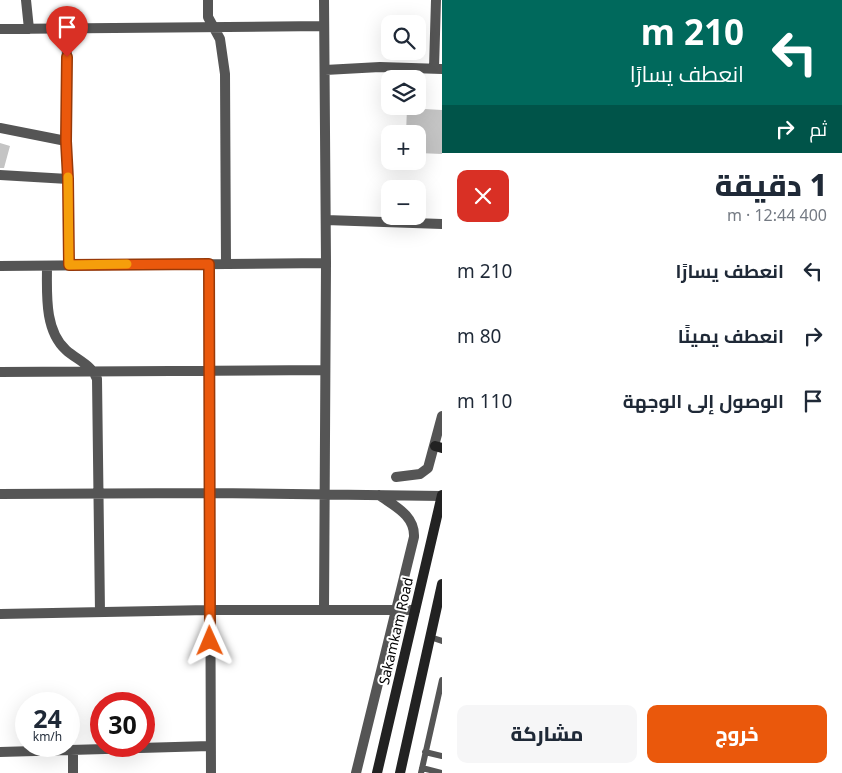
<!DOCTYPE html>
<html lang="ar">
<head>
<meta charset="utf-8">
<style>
  :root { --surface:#fff; --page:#f6f6f7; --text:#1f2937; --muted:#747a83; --accent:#ea580c }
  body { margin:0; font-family:"Noto Sans",Cairo,sans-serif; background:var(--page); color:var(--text); direction:rtl; height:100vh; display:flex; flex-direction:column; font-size:19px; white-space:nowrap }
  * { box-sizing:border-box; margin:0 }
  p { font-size:16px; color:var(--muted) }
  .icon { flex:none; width:28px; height:28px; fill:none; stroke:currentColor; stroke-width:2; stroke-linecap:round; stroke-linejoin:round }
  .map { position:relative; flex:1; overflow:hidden; direction:ltr }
  .side { display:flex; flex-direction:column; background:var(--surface); width:400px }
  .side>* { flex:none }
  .top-card { background:#00695c; color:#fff; overflow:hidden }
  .buttons { position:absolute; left:381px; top:15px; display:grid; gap:10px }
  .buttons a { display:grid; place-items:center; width:45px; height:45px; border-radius:10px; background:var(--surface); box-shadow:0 5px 20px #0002; font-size:25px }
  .speed { position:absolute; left:15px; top:692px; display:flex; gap:10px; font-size:25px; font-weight:700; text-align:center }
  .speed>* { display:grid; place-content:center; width:65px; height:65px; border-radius:50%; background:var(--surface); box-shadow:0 5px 20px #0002; line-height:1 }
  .speed small { font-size:12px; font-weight:400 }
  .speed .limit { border:8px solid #d22; background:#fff; color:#111 }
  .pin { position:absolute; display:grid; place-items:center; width:42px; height:42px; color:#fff; margin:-51px -21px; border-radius:50% 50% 50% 0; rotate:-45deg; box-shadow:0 0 5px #0007 }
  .pin .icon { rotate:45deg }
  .me { position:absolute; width:55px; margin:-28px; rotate:359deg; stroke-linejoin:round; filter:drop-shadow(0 0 4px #0008) }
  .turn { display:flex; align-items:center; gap:18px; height:105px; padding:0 15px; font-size:22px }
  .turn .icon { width:65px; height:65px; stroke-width:2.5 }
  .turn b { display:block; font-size:35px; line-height:42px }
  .then { display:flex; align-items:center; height:48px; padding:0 15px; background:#0003; gap:10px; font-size:19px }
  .round { display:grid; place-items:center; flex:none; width:52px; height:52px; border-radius:10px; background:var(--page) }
  .summary { display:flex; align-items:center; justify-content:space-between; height:85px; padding:0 15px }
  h1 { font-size:30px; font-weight:800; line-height:38px }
  .cta { display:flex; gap:10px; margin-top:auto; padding:10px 15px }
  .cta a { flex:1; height:58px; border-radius:10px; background:var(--accent); color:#fff; font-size:20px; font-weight:800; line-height:58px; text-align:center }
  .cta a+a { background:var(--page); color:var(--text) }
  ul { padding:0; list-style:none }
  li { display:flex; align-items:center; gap:15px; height:65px; padding:0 15px }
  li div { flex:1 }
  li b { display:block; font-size:19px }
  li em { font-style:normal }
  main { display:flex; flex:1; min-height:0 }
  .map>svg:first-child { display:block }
  .building { fill:#c4c4c4 }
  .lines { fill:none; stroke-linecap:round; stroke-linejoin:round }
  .lane { stroke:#555; stroke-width:6 }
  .street { stroke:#555; stroke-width:10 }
  .secondary { stroke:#222; stroke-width:10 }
  .route-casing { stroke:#983908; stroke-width:12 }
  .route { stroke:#ea580c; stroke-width:9 }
  .slow { stroke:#f59e0b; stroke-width:9 }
  .labels { text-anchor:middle; stroke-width:4; stroke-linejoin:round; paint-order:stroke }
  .street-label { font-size:14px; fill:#000; stroke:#fff }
</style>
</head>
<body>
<main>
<section class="side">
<div class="top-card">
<div class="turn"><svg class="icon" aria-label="left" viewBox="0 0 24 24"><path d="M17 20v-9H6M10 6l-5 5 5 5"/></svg><div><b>210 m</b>انعطف يسارًا</div></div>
<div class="then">ثم<svg class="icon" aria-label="right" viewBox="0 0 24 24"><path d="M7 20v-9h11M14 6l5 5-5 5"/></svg></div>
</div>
<div class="summary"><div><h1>1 دقيقة</h1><p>400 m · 12:44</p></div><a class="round" style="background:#d93025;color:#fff"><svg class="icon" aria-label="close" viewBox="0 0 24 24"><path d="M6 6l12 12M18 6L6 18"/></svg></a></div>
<ul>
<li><svg class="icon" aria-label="left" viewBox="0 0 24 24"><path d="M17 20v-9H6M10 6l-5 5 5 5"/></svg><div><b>انعطف يسارًا</b></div><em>210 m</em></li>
<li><svg class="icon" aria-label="right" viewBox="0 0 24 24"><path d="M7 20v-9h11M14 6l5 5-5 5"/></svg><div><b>انعطف يمينًا</b></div><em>80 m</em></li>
<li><svg class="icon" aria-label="arrive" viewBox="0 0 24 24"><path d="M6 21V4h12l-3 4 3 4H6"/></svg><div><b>الوصول إلى الوجهة</b></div><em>110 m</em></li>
</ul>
<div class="cta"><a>خروج</a><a>مشاركة</a></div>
</section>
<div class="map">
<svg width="442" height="773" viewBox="0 0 442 773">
  <rect width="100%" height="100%" fill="#fff"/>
  <path class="building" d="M 407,108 L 442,110 L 442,154 L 418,153 L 418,134 L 406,134 Z
    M 0,143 L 10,146 L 4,168 L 0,168 Z"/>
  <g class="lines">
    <path class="lane" d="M 430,637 L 442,641
      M 425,752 L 442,756
      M 422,768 L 442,773
      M 421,773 L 442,680"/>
    <path class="street" d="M 26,0 L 29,29
      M 208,0 L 208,17 L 220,39 L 225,74 L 226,264
      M 0,29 L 324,26
      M 67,29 L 66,141 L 68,179 L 69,265
      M 434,68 L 436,0
      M 325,70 L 380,67 L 442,69
      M 0,128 L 66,141
      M 0,175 L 68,179
      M 326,220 L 442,224
      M 209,264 L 211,773
      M 0,266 L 326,263
      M 47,266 C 47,293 44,330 66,350 C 77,360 92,365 97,379 L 100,612
      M 0,372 L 325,370
      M 396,477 L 420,474 L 428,468 L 442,416
      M 0,494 L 209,493 L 442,496
      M 324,610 L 326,263 L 324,0
      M 0,614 L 209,610 L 415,610
      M 73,750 L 73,773
      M 0,752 L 210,746
      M 356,773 L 414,537 C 415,515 394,506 379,495"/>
    <path class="secondary" d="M 435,446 L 442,448
      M 377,773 L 442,495
      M 400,773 L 442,584"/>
  </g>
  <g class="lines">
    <g class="route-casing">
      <path id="route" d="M 67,57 L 66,141 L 68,179 L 69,265 L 209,264 L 210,641"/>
    </g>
    <use href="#route" class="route"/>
    <path class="slow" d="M 68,177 L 69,265 L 127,264"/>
  </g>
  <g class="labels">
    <g class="street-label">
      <text transform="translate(396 631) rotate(-77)" y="5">Sakamkam Road</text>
    </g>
  </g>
</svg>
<div class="buttons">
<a><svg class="icon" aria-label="search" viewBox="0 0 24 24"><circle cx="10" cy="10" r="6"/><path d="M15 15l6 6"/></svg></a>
<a><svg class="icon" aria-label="layers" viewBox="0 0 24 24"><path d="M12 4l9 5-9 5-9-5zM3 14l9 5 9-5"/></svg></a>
<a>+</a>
<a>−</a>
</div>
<div class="speed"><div>24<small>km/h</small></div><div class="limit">30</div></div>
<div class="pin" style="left:67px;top:57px;background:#d93025"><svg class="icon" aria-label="arrive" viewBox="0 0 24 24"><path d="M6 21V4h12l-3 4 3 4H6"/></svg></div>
<svg class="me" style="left:210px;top:641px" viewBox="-20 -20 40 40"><path d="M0-17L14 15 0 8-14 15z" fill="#ea580c" stroke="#fff" stroke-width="4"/></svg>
</div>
</main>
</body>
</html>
